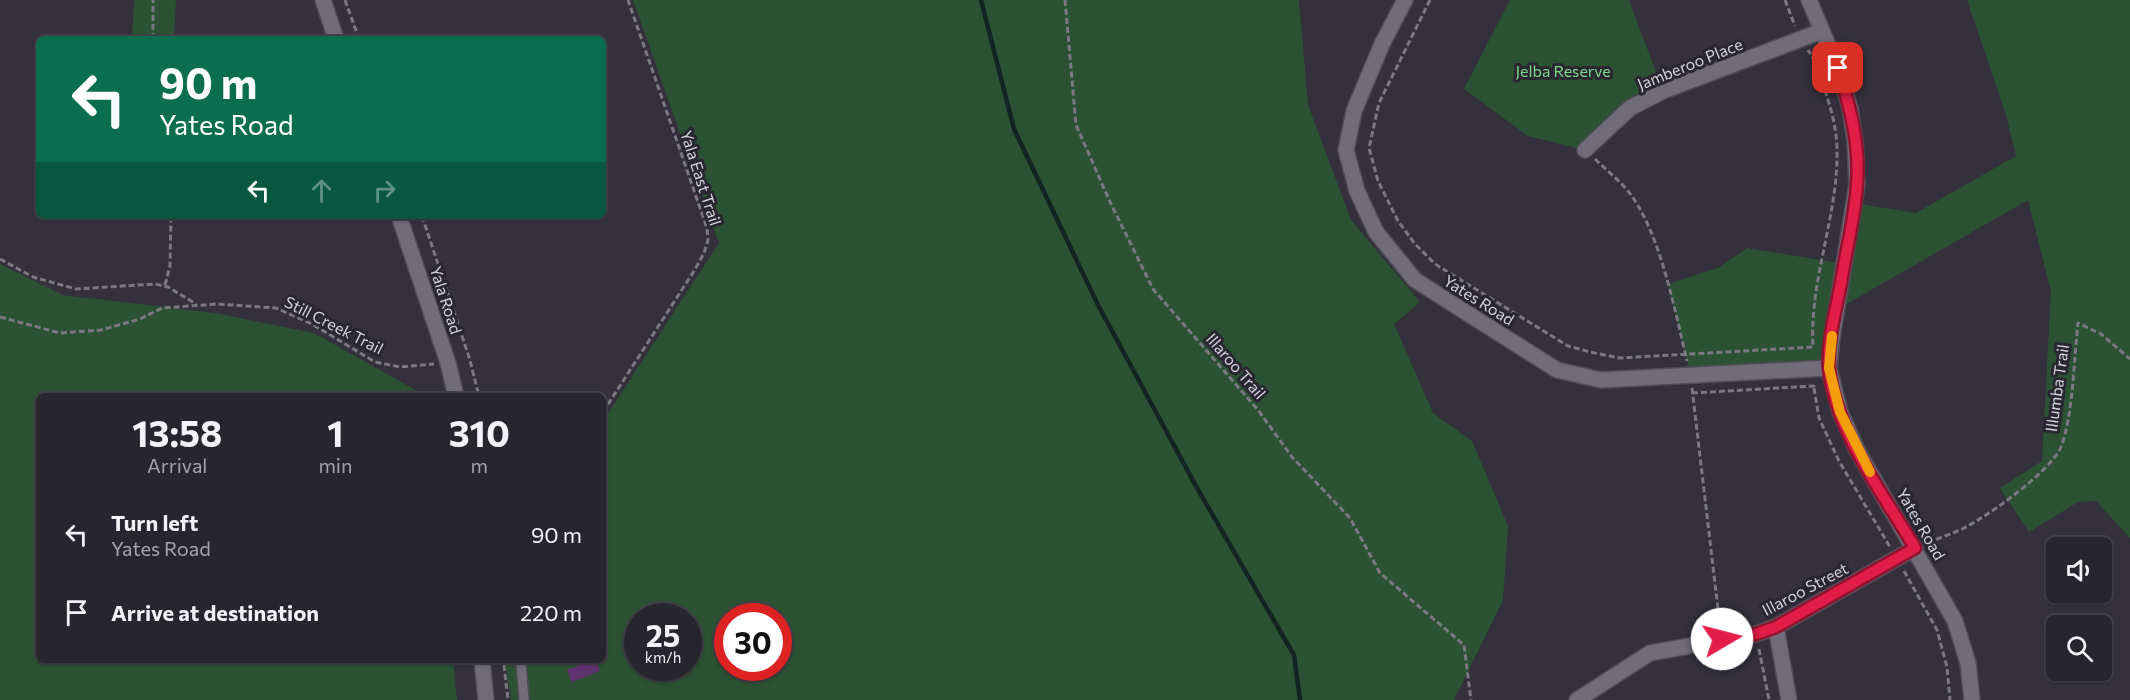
<!DOCTYPE html>
<html lang="en">
<head>
<meta charset="utf-8">
<style>
  :root { --surface:#27252d; --page:#333139; --text:#f1f3f6; --muted:#a4a5aa; --line:#434249 }
  body { margin:0; font-family:Commissioner,sans-serif; background:var(--page); color:var(--text); height:100vh; display:flex; flex-direction:column; font-size:22px; white-space:nowrap }
  * { box-sizing:border-box; margin:0 }
  p { font-size:20px; color:var(--muted) }
  .icon { flex:none; width:33px; height:33px; fill:none; stroke:currentColor; stroke-width:2; stroke-linecap:round; stroke-linejoin:round }
  .map { position:relative; flex:1; overflow:hidden }
  .panel { position:absolute; left:36px; top:393px; width:570px; height:270px; display:flex; flex-direction:column; background:var(--surface); border-radius:9px; box-shadow:0 2px 4px #0004,0 0 0 2px var(--line) }
  .panel>* { flex:none }
  .banner { position:absolute; left:36px; top:36px; width:570px; height:183px; border-radius:9px; box-shadow:0 2px 4px #0004,0 0 0 2px var(--line); background:#0b6e4f; color:#fff; overflow:hidden }
  .controls { position:absolute; left:2046px; top:537px; display:grid; gap:12px }
  .controls a { display:grid; place-items:center; width:66px; height:66px; border-radius:9px; background:var(--surface); box-shadow:0 2px 4px #0004,0 0 0 2px var(--line); font-size:30px }
  .speed { position:absolute; left:624px; top:603px; display:flex; gap:12px; font-size:30px; font-weight:700; text-align:center }
  .speed>* { display:grid; place-content:center; width:78px; height:78px; border-radius:50%; background:var(--surface); box-shadow:0 2px 4px #0004,0 0 0 2px var(--line); line-height:1 }
  .speed small { font-size:15px; font-weight:400 }
  .speed .limit { border:9px solid #d22; background:#fff; color:#111 }
  .pin { position:absolute; display:grid; place-items:center; width:51px; height:51px; color:#fff; margin:-26px; border-radius:12px; box-shadow:0 3px 9px #0006 }
  .me { position:absolute; width:66px; margin:-33px; rotate:82deg; stroke-linejoin:round; filter:drop-shadow(0 0 4px #0008) }
  .turn { display:flex; align-items:center; gap:21px; height:126px; padding:0 24px; font-size:27px }
  .turn .icon { width:78px; height:78px; stroke-width:2.5 }
  .turn b { display:block; font-size:42px; line-height:51px }
  .lanes { display:flex; align-items:center; height:57px; padding:0 24px; background:#0003; justify-content:center; gap:30px; direction:ltr }
  .lanes .off { opacity:.35 }
  .eta { display:flex; justify-content:space-evenly; align-items:center; height:102px; text-align:center }
  .eta b { font-size:36px; font-weight:700; line-height:42px }
  ul { padding:0; list-style:none }
  li { display:flex; align-items:center; gap:18px; height:78px; padding:0 24px }
  li div { flex:1 }
  li b { display:block; font-size:22px }
  li em { font-style:normal }
  .map>svg:first-child { display:block }
  .green { fill:#2b5232; fill-rule:evenodd }
  .lines { fill:none; stroke-linecap:round; stroke-linejoin:round }
  .stream { stroke:#132424; stroke-width:4.5 }
  .building { fill:#603271 }
  .lane-casing { stroke:#504c56; stroke-width:12 }
  .street-casing { stroke:#504c56; stroke-width:18 }
  .path { stroke:#7b7882; stroke-width:3; stroke-dasharray:6 3; stroke-linecap:butt }
  .lane { stroke:#706c79; stroke-width:9 }
  .street { stroke:#706c79; stroke-width:15 }
  .route-casing { stroke:#92132f; stroke-width:15 }
  .route { stroke:#e11d48; stroke-width:10 }
  .slow { stroke:#f59e0b; stroke-width:10 }
  .labels { text-anchor:middle; stroke-width:6; stroke-linejoin:round; paint-order:stroke }
  .street-label { font-size:16px; fill:#d4d2da; stroke:#2a2732 }
  .park-label { font-size:16px; fill:#79d98a; stroke:#2a2732 }
</style>
</head>
<body>
<div class="map">
<svg width="2130" height="700" viewBox="0 0 2130 700">
  <rect width="100%" height="100%" fill="#34313c"/>
  <path class="green" d="M 134,0 L 176,0 L 174,39 L 132,39 Z
    M 633,0 L 1299,0 L 1308,105 L 1351,220 L 1420,302 L 1394,324 L 1433,413 L 1472,441 L 1508,526 L 1503,600 L 1454,700 L 511,700 L 505,660 L 603,660 L 603,421 L 719,243 ZM 638,616 L 688,616 L 688,668 L 638,668 ZM 728,616 L 778,616 L 778,668 L 728,668 Z
    M 1510,0 L 1629,0 L 1663,91 L 1585,150 L 1528,136 L 1464,89 Z
    M 1967,0 L 2130,0 L 2130,538 L 2096,501 L 2078,502 L 2029,532 L 2000,488 L 2042,461 L 2051,291 L 2028,200 L 1836,310 L 1829,368 L 1690,373 L 1668,284 L 1718,268 L 1747,248 L 1844,264 L 1854,203 L 1916,213 L 2016,156 L 2006,115 Z
    M 0,264 L 63,295 L 215,313 L 314,333 L 426,396 L 39,396 L 39,660 L 453,660 L 457,700 L 0,700 Z"/>
  <g class="lines">
    <path class="stream" d="M 981,0 L 1014,129 L 1098,305 L 1197,488 L 1294,655 L 1300,700"/>
  </g>
  <path class="building" d="M 591,660 L 595,660 L 600,671 L 572,682 L 567,670 Z"/>
  <g class="lines">
    <g class="lane-casing">
      <path id="lane" d="M 516,660 L 521,662 L 524,700"/>
    </g>
    <g class="street-casing">
      <path id="street" d="M 323,0 L 336,39
        M 1405,0 L 1382,44 L 1354,111 L 1346,150 L 1357,191 L 1376,232 L 1415,280 L 1557,370 L 1601,380 L 1829,368
        M 1809,0 L 1838,68 L 1850,108 L 1855,141 L 1857,184 L 1832,338 L 1829,368 L 1840,412 L 1857,450 L 1955,621 L 1968,663 L 1972,700
        M 1585,150 L 1630,108 L 1663,91 L 1822,31
        M 399,216 L 448,363 L 456,396
        M 1776,627 L 1789,700
        M 482,660 L 486,700
        M 1577,700 L 1650,653 L 1756,634 L 1776,627 L 1915,548"/>
    </g>
    <path class="path" d="M 345,0 L 359,39
      M 1065,0 L 1076,125 L 1111,204 L 1153,289 L 1258,410 L 1292,457 L 1350,518 L 1380,573 L 1464,645 L 1471,700
      M 1430,0 L 1379,103 L 1369,148 L 1378,181 L 1398,221 L 1415,244 L 1435,264 L 1568,346 L 1590,352 L 1620,358 L 1813,347 C 1809,281 1838,217 1837,151 C 1837,129 1831,108 1824,88 C 1820,75 1816,61 1808,50
      M 1785,0 L 1795,26
      M 153,39 L 153,0
      M 1595,159 C 1606,170 1619,180 1628,191 C 1660,231 1675,311 1687,361
      M 422,216 L 469,357 L 479,396
      M 0,259 L 33,277 L 76,289 L 155,284 L 168,287 L 196,304
      M 165,285 L 170,266 L 171,216
      M 0,317 L 60,333 L 101,330 L 140,319 L 162,308 L 217,304 L 276,308 L 312,324 L 375,362 L 400,367 L 434,364
      M 1692,388 L 1720,626
      M 1814,388 L 1819,418 L 1839,461 L 1890,547
      M 1692,393 L 1814,386 L 1814,384
      M 603,412 L 694,271 L 704,253 L 708,240 L 707,228 L 628,0
      M 1928,543 C 1939,538 1951,534 1962,529 C 1987,517 2050,472 2061,447 C 2073,417 2074,357 2078,323 L 2101,334 L 2130,359
      M 1904,571 L 1937,630 L 1947,667 L 1950,700
      M 1759,649 L 1769,700
      M 504,665 L 508,700"/>
    <use href="#lane" class="lane"/>
    <use href="#street" class="street"/>
  </g>
  <g class="lines">
    <g class="route-casing">
      <path id="route" d="M 1722,639 L 1756,634 L 1776,627 L 1915,548 C 1884,495 1835,431 1829,368 C 1827,341 1836,310 1841,283 C 1846,250 1855,217 1857,184 C 1860,144 1850,106 1838,68"/>
    </g>
    <use href="#route" class="route"/>
    <path class="slow" d="M 1832,336 L 1829,368 L 1840,412 L 1870,472"/>
  </g>
  <g class="labels">
    <g class="street-label">
      <text transform="translate(1690 64) rotate(-22)" y="6">Jamberoo Place</text>
      <text transform="translate(701 178) rotate(72)" y="6">Yala East Trail</text>
      <text transform="translate(446 300) rotate(72)" y="6">Yala Road</text>
      <text transform="translate(1479 300) rotate(32)" y="6">Yates Road</text>
      <text transform="translate(334 325) rotate(27)" y="6">Still Creek Trail</text>
      <text transform="translate(1236 366) rotate(49)" y="6">Illaroo Trail</text>
      <text transform="translate(2057 388) rotate(-82)" y="6">Illumba Trail</text>
      <text transform="translate(1921 524) rotate(60)" y="6">Yates Road</text>
      <text transform="translate(1805 589) rotate(-28)" y="6">Illaroo Street</text>
    </g>
    <g class="park-label">
      <text x="1563" y="77">Jelba Reserve</text>
    </g>
  </g>
</svg>
<div class="controls">
<a><svg class="icon" aria-label="sound" viewBox="0 0 24 24"><path d="M4 9h4l5-4v14l-5-4H4zM17 9q2 3 0 6"/></svg></a>
<a><svg class="icon" aria-label="search" viewBox="0 0 24 24"><circle cx="10" cy="10" r="6"/><path d="M15 15l6 6"/></svg></a>
</div>
<div class="speed"><div>25<small>km/h</small></div><div class="limit">30</div></div>
<div class="pin" style="left:1838px;top:68px;background:#d93025"><svg class="icon" aria-label="arrive" viewBox="0 0 24 24"><path d="M6 21V4h12l-3 4 3 4H6"/></svg></div>
<svg class="me" style="left:1722px;top:639px" viewBox="-20 -20 40 40"><circle r="19" fill="#fff"/><path d="M0-13L10 11 0 6-10 11z" fill="#e11d48"/></svg>
<div class="banner">
<div class="turn"><svg class="icon" aria-label="left" viewBox="0 0 24 24"><path d="M17 20v-9H6M10 6l-5 5 5 5"/></svg><div><b>90 m</b>Yates Road</div></div>
<div class="lanes"><svg class="icon" aria-label="left" viewBox="0 0 24 24"><path d="M17 20v-9H6M10 6l-5 5 5 5"/></svg><svg class="icon off" aria-label="ahead" viewBox="0 0 24 24"><path d="M12 20V5M6 11l6-6 6 6"/></svg><svg class="icon off" aria-label="right" viewBox="0 0 24 24"><path d="M7 20v-9h11M14 6l5 5-5 5"/></svg></div>
</div>
<section class="panel">
<div class="eta">
<div><b>13:58</b><p>Arrival</p></div>
<div><b>1</b><p>min</p></div>
<div><b>310</b><p>m</p></div>
</div>
<ul>
<li><svg class="icon" aria-label="left" viewBox="0 0 24 24"><path d="M17 20v-9H6M10 6l-5 5 5 5"/></svg><div><b>Turn left</b><p>Yates Road</p></div><em>90 m</em></li>
<li><svg class="icon" aria-label="arrive" viewBox="0 0 24 24"><path d="M6 21V4h12l-3 4 3 4H6"/></svg><div><b>Arrive at destination</b></div><em>220 m</em></li>
</ul>
</section>
</div>
</body>
</html>
